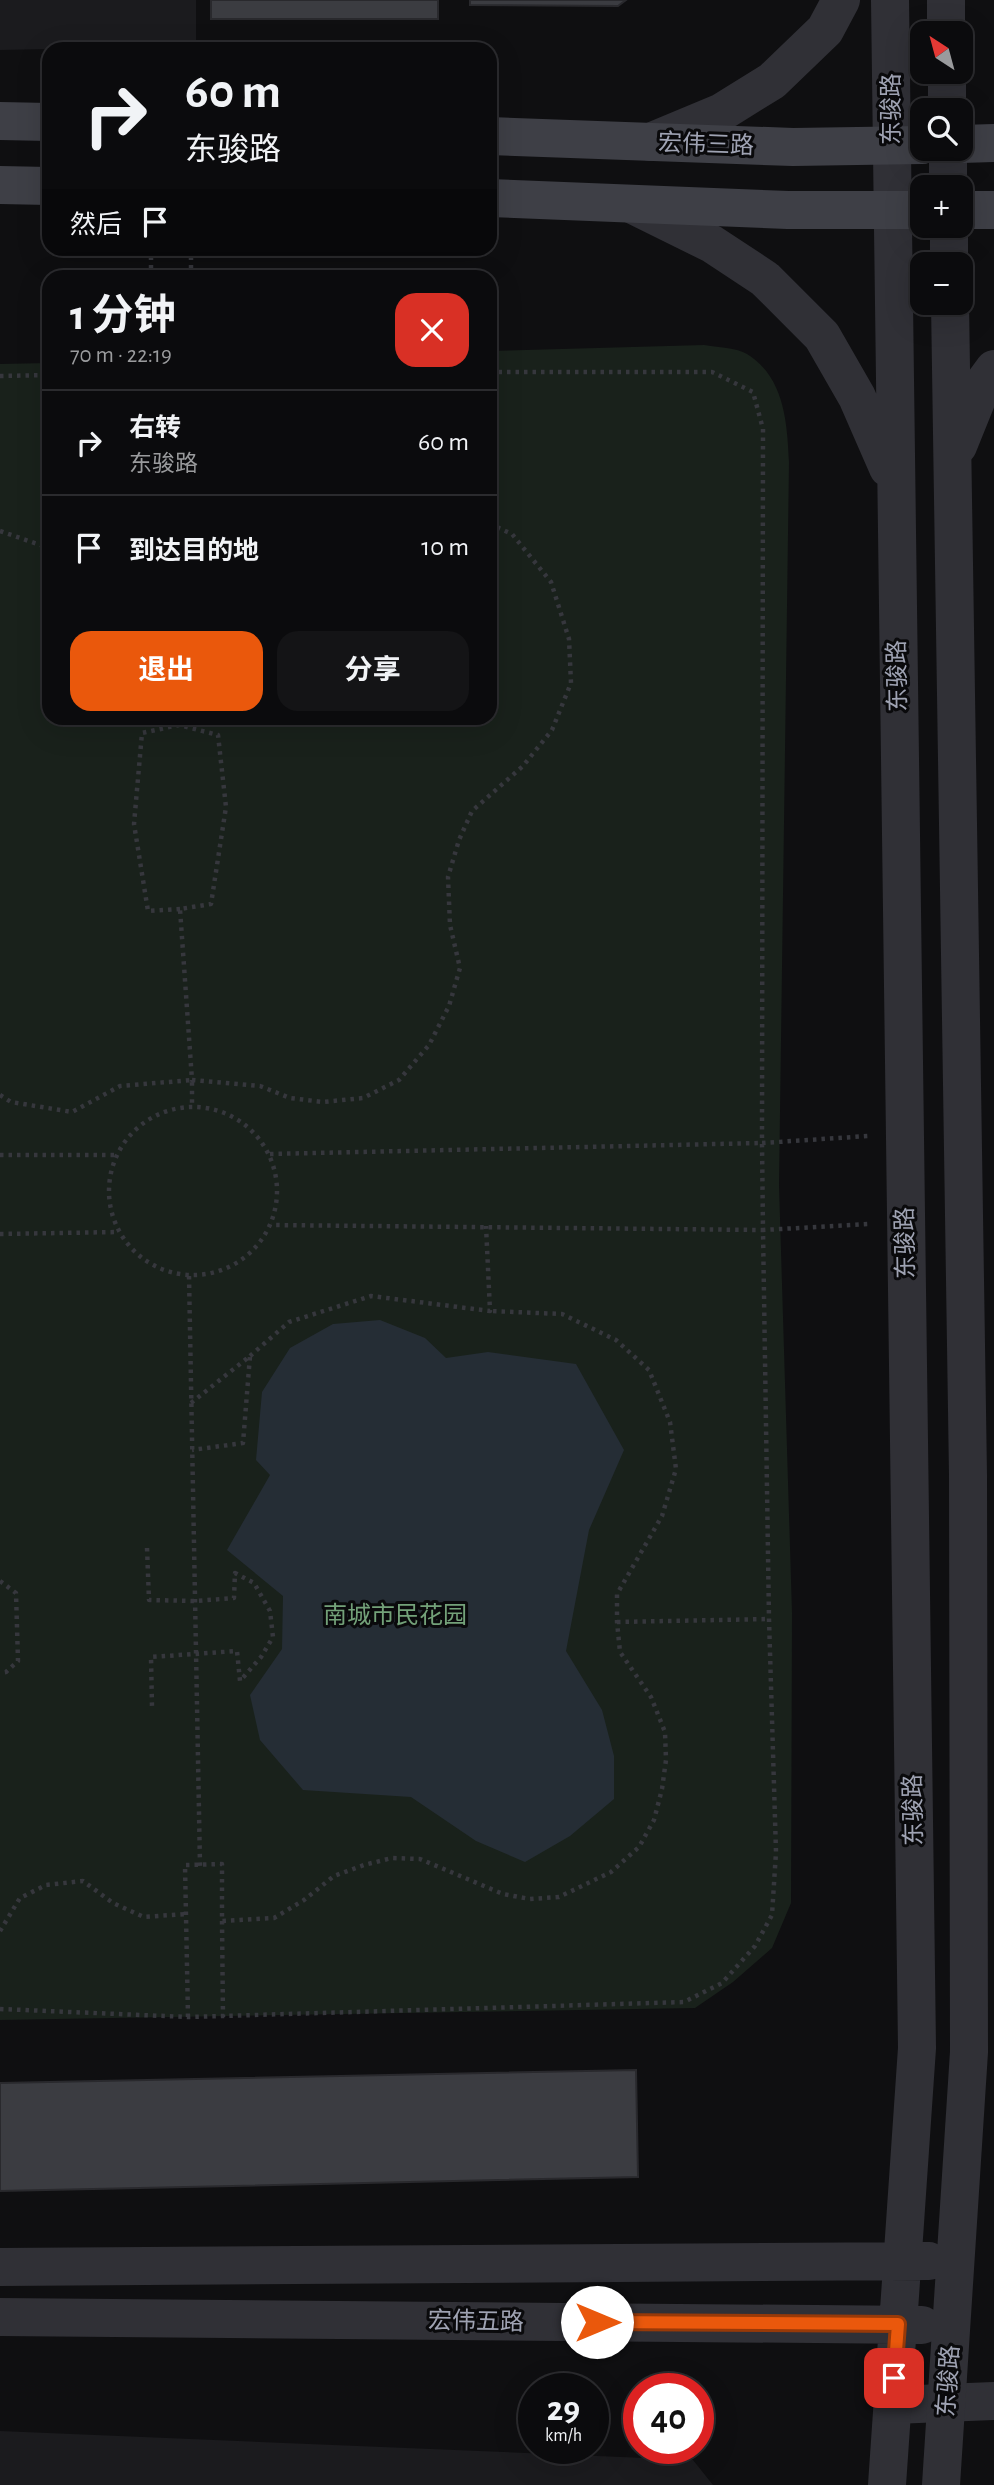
<!DOCTYPE html>
<html lang="zh">
<head>
<meta charset="utf-8">
<style>
  :root { --surface:#0b0b0d; --page:#141416; --text:#f1f3f6; --muted:#9a9b9d; --line:#2b2b2e; --accent:#ea580c }
  body { margin:0; font-family:"Alegreya Sans","Noto Sans SC",sans-serif; background:var(--page); color:var(--text); height:100vh; display:flex; flex-direction:column; font-size:26px; white-space:nowrap }
  * { box-sizing:border-box; margin:0 }
  p { font-size:23px; color:var(--muted) }
  .icon { flex:none; width:38px; height:38px; fill:none; stroke:currentColor; stroke-width:2; stroke-linecap:round; stroke-linejoin:round }
  .map { position:relative; flex:1; overflow:hidden }
  .side { position:absolute; left:42px; top:270px; width:455px; height:455px; display:flex; flex-direction:column; background:var(--surface); border-radius:21px; box-shadow:0 7px 28px #0002,0 0 0 2px var(--line) }
  .side>* { flex:none }
  .hud { position:absolute; left:42px; top:42px; width:455px; height:214px; border-radius:21px; box-shadow:0 7px 28px #0002,0 0 0 2px var(--line); background:#0b0b0d; color:var(--text); overflow:hidden }
  .needle { width:46px; rotate:324deg }
  .tools { position:absolute; left:910px; top:21px; display:grid; gap:14px }
  .tools a { display:grid; place-items:center; width:63px; height:63px; border-radius:14px; background:var(--surface); box-shadow:0 7px 28px #0002,0 0 0 2px var(--line); font-size:35px }
  .speed { position:absolute; left:518px; top:2373px; display:flex; gap:14px; font-size:35px; font-weight:700; text-align:center }
  .speed>* { display:grid; place-content:center; width:91px; height:91px; border-radius:50%; background:var(--surface); box-shadow:0 7px 28px #0002,0 0 0 2px var(--line); line-height:1 }
  .speed small { font-size:18px; font-weight:400 }
  .speed .limit { border:10px solid #d22; background:#fff; color:#111 }
  .pin { position:absolute; display:grid; place-items:center; width:60px; height:60px; color:#fff; margin:-30px; border-radius:14px; box-shadow:0 4px 10px #0006 }
  .me { position:absolute; width:77px; margin:-38px; rotate:90deg; stroke-linejoin:round; filter:drop-shadow(0 0 5px #0008) }
  .turn { display:flex; align-items:center; gap:24px; height:147px; padding:0 28px; font-size:32px }
  .turn .icon { width:91px; height:91px; stroke-width:2.5 }
  .turn b { display:block; font-size:49px; line-height:60px }
  .then { display:flex; align-items:center; height:66px; padding:0 28px; background:#0003; gap:14px; font-size:26px }
  .round { display:grid; place-items:center; flex:none; width:74px; height:74px; border-radius:21px; background:var(--page) }
  .head { display:flex; align-items:center; justify-content:space-between; height:119px; padding:0 28px }
  h1 { font-size:42px; font-weight:700; line-height:52px }
  .cta { display:flex; gap:14px; margin-top:auto; padding:14px 28px }
  .cta a { flex:1; height:80px; border-radius:21px; background:var(--accent); color:#fff; font-size:28px; font-weight:700; line-height:80px; text-align:center }
  .cta a+a { background:var(--page); color:var(--text) }
  ul { padding:0; list-style:none }
  li { display:flex; align-items:center; gap:21px; height:105px; padding:0 28px; border-top:2px solid var(--line) }
  li div { flex:1 }
  li b { display:block; font-size:26px }
  li em { font-style:normal }
  .map>svg:first-child { display:block }
  .built { fill:#1b1b1e }
  .green { fill:#19211b }
  .water { fill:#252d35 }
  .building { fill:#3b3c41; stroke:#29292d; stroke-width:2 }
  .lines { fill:none; stroke-linecap:round; stroke-linejoin:round }
  .path { stroke:#36373d; stroke-width:4.5; stroke-dasharray:3.5 5; stroke-linecap:butt }
  .minor { stroke:#303036; stroke-width:38 }
  .tertiary { stroke:#303036; stroke-width:38 }
  .secondary { stroke:#3e3f46; stroke-width:38 }
  .route-casing { stroke:#983908; stroke-width:18 }
  .route { stroke:#ea580c; stroke-width:12 }
  .labels { text-anchor:middle; stroke-width:6; stroke-linejoin:round; paint-order:stroke }
  .street-label { font-size:24px; fill:#9fa3b3; stroke:#0a0a0c }
  .park-label { font-size:24px; fill:#73a179; stroke:#0a0a0c }
</style>
</head>
<body>
<div class="map">
<svg width="994" height="2485" viewBox="0 0 994 2485">
  <rect width="100%" height="100%" fill="#0f0f11"/>
  <path class="built" d="M 0,0 L 196,0 L 196,46 L 0,50 Z
    M 0,2431 L 693,2460 L 713,2485 L 0,2485 Z"/>
  <path class="green" d="M 704,345 C 717,347 737,348 747,354 C 785,378 787,423 789,462 L 779,1185 L 792,1613 L 791,1903 L 772,1948 L 733,1982 L 695,2008 L 0,2020 L 0,364 L 49,363 L 49,718 L 490,718 L 490,351 Z"/>
  <path class="water" d="M 380,1320 L 425,1338 L 446,1358 L 488,1352 L 576,1364 L 624,1450 L 589,1530 L 566,1651 L 602,1710 L 614,1756 L 614,1799 L 570,1836 L 525,1862 L 476,1841 L 411,1797 L 303,1790 L 260,1740 L 250,1695 L 282,1649 L 283,1596 L 227,1550 L 270,1475 L 256,1460 L 262,1392 L 290,1348 L 333,1324 Z"/>
  <path class="building" d="M 211,0 L 438,0 L 438,19 L 211,19 Z
    M 470,0 L 626,0 L 618,6 L 470,5 Z
    M 636,2070 L 638,2177 L 0,2191 L 0,2083 Z"/>
  <g class="lines">
    <path class="path" d="M 151,248 L 151,276
      M 191,248 L 191,276
      M 490,372 L 712,372 L 753,392 L 763,429 L 762,1143 L 868,1136
      M 0,376 L 49,375
      M 0,531 L 49,548
      M 179,718 L 179,725
      M 180,909 L 148,911 L 134,824 L 142,733 L 179,725 L 218,735 L 226,807 L 211,904 L 180,909 L 192,1080 L 260,1086 L 290,1098 L 323,1102 L 363,1098 L 399,1080 L 429,1045 L 449,1006 L 460,968 L 450,925 L 448,877 L 459,840 L 472,811 L 523,766 L 552,730 L 571,683 L 569,639 L 551,582 L 512,534 L 490,524
      M 0,1095 L 11,1102 L 72,1112 L 120,1086 L 192,1080 L 192,1107
      M109 1191a84 84 0 1 1 168 0a84 84 0 1 1-168 0Z
      M 270,1154 L 762,1143 L 763,1230 L 271,1225
      M 0,1155 L 116,1155
      M 0,1234 L 119,1232
      M 189,1276 L 200,1866
      M 250,1356 L 289,1322 L 371,1296 L 490,1311 L 486,1226
      M 191,1403 L 250,1356 L 243,1443 L 192,1450
      M 147,1548 L 149,1600 L 195,1601 L 234,1598 L 235,1573 L 254,1583 L 270,1611 L 273,1637 L 261,1657 L 240,1681 L 237,1651 L 151,1657 L 152,1707
      M 0,1581 L 16,1593 L 18,1661 L 6,1672 L 0,1673
      M 617,1622 L 769,1619
      M 222,1921 L 223,2017
      M 0,1931 L 20,1898 L 46,1885 L 83,1881 L 113,1903 L 144,1917 L 186,1914
      M 0,2009 L 188,2017 L 684,2002 L 722,1983 L 755,1946 L 772,1915 L 776,1852 L 769,1619 L 763,1230 L 869,1224
      M 188,2017 L 185,1865 L 222,1864 L 222,1921 L 274,1918 L 304,1900 L 334,1876 L 364,1865 L 392,1858 L 420,1859 L 503,1894 L 530,1899 L 559,1897 L 611,1872 L 639,1847 L 654,1820 L 662,1789 L 666,1760 L 665,1732 L 651,1697 L 620,1652 L 617,1622 L 617,1594 L 662,1516 L 676,1469 L 670,1422 L 649,1370 L 616,1340 L 562,1314 L 490,1311"/>
    <path class="minor" d="M 893,2405 L 994,2401"/>
    <path class="tertiary" d="M 946,0 L 946,33
      M 947,72 L 947,110
      M 650,142 L 722,112 L 772,81 L 825,30 L 841,0
      M 948,149 L 948,187
      M 631,204 L 712,244 L 765,279 L 822,336 L 857,397 L 888,468
      M 949,226 L 949,264
      M 958,446 L 983,384 L 994,369
      M 0,2267 L 929,2261
      M 0,2317 L 922,2325
      M 887,2485 L 917,2048 L 890,0
      M 941,2485 L 969,2052 L 968,1475 L 950,303"/>
    <path class="secondary" d="M 0,121 L 49,122
      M 490,136 L 793,147 L 922,145
      M 961,144 L 994,143
      M 0,185 L 49,186
      M 490,198 L 788,210 L 922,210
      M 961,210 L 994,210"/>
  </g>
  <g class="lines">
    <g class="route-casing">
      <path id="route" d="M 597,2322 L 898,2324 L 894,2378"/>
    </g>
    <use href="#route" class="route"/>
  </g>
  <g class="labels">
    <g class="street-label">
      <text transform="translate(891 109) rotate(-90)" y="8">东骏路</text>
      <text transform="translate(706 144) rotate(2)" y="8">宏伟三路</text>
      <text transform="translate(897 676) rotate(-91)" y="8">东骏路</text>
      <text transform="translate(905 1243) rotate(-91)" y="8">东骏路</text>
      <text transform="translate(913 1810) rotate(-91)" y="8">东骏路</text>
      <text transform="translate(476 2321) rotate(1)" y="8">宏伟五路</text>
      <text transform="translate(948 2381) rotate(-86)" y="8">东骏路</text>
    </g>
    <g class="park-label">
      <text x="395" y="1623">南城市民花园</text>
    </g>
  </g>
</svg>
<div class="tools">
<a><svg class="needle" viewBox="-14 -14 28 28"><path d="M0-13l5 13h-10z" fill="#e53935"/><path d="M0 13l5-13h-10z" fill="#9a9b9d"/></svg></a>
<a><svg class="icon" aria-label="search" viewBox="0 0 24 24"><circle cx="10" cy="10" r="6"/><path d="M15 15l6 6"/></svg></a>
<a>+</a>
<a>−</a>
</div>
<div class="speed"><div>29<small>km/h</small></div><div class="limit">40</div></div>
<div class="pin" style="left:894px;top:2378px;background:#d93025"><svg class="icon" aria-label="arrive" viewBox="0 0 24 24"><path d="M6 21V4h12l-3 4 3 4H6"/></svg></div>
<svg class="me" style="left:597px;top:2322px" viewBox="-20 -20 40 40"><circle r="19" fill="#fff"/><path d="M0-13L10 11 0 6-10 11z" fill="#ea580c"/></svg>
<div class="hud">
<div class="turn"><svg class="icon" aria-label="right" viewBox="0 0 24 24"><path d="M7 20v-9h11M14 6l5 5-5 5"/></svg><div><b>60 m</b>东骏路</div></div>
<div class="then">然后<svg class="icon" aria-label="arrive" viewBox="0 0 24 24"><path d="M6 21V4h12l-3 4 3 4H6"/></svg></div>
</div>
<section class="side">
<div class="head"><div><h1>1 分钟</h1><p>70 m · 22:19</p></div><a class="round" style="background:#d93025;color:#fff"><svg class="icon" aria-label="close" viewBox="0 0 24 24"><path d="M6 6l12 12M18 6L6 18"/></svg></a></div>
<ul>
<li><svg class="icon" aria-label="right" viewBox="0 0 24 24"><path d="M7 20v-9h11M14 6l5 5-5 5"/></svg><div><b>右转</b><p>东骏路</p></div><em>60 m</em></li>
<li><svg class="icon" aria-label="arrive" viewBox="0 0 24 24"><path d="M6 21V4h12l-3 4 3 4H6"/></svg><div><b>到达目的地</b></div><em>10 m</em></li>
</ul>
<div class="cta"><a>退出</a><a>分享</a></div>
</section>
</div>
</body>
</html>
